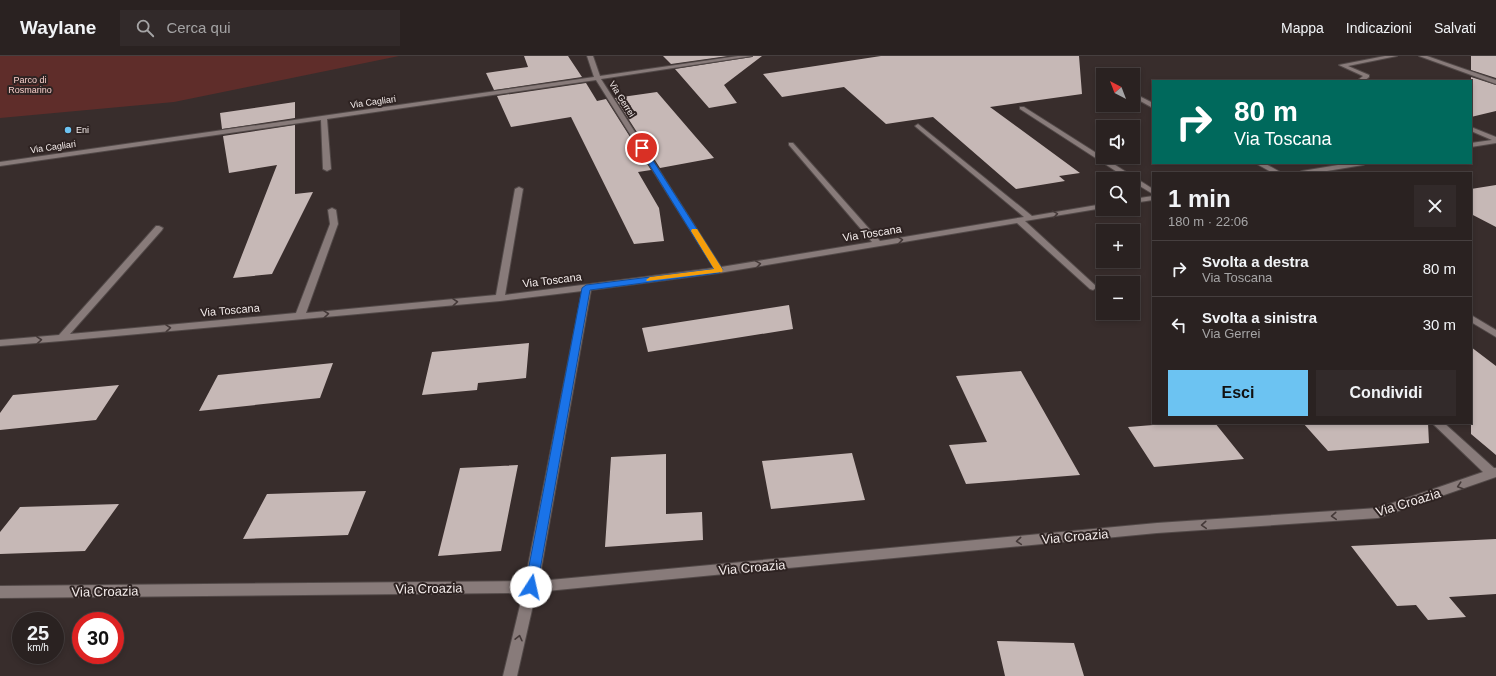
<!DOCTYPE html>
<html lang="it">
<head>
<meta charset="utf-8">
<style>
  :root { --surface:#2a2221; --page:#322a2a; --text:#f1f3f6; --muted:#a5a4a5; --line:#463f3f; --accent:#6cc3f2 }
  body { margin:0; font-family:Helvetica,sans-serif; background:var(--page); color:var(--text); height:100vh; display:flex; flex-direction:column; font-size:15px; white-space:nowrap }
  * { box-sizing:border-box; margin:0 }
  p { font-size:13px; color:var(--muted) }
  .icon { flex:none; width:22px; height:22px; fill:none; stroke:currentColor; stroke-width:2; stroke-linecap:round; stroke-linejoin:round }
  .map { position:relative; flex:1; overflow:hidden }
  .panel { position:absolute; left:1152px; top:116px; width:320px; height:252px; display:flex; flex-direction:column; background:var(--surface); border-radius:0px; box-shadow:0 2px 6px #0003,0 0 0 1px var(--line) }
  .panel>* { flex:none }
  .guide { position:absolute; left:1152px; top:24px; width:320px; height:84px; border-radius:0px; box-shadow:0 2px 6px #0003,0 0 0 1px var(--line); background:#00695c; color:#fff; overflow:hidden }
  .needle { width:26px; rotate:318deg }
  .buttons { position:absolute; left:1096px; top:12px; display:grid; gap:8px }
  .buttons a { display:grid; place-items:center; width:44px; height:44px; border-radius:0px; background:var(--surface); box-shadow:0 2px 6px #0003,0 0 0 1px var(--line); font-size:20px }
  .speed { position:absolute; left:12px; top:556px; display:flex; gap:8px; font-size:20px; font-weight:700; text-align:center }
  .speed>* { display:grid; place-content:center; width:52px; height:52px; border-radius:50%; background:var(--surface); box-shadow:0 2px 6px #0003,0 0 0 1px var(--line); line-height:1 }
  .speed small { font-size:10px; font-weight:400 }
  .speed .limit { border:6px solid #d22; background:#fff; color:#111 }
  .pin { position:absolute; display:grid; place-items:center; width:34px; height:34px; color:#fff; margin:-17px; border:2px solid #fff; border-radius:50%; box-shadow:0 1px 4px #0007 }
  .me { position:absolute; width:44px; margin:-22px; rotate:10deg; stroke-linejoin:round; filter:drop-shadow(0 0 3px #0008) }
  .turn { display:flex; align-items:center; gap:14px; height:84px; padding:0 16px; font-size:18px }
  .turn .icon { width:52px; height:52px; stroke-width:2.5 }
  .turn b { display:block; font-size:28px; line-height:34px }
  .round { display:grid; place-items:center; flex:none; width:42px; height:42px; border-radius:0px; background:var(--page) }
  .summary { display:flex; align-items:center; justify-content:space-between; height:68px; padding:0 16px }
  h1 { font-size:24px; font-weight:600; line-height:30px }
  .action { display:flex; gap:8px; margin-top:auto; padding:8px 16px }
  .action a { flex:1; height:46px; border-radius:0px; background:var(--accent); color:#111; font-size:16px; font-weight:600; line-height:46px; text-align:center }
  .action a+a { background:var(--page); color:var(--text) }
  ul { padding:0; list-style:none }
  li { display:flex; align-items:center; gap:12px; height:56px; padding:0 16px; border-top:1px solid var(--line) }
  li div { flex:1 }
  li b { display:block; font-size:15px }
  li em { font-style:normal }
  header { display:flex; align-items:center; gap:24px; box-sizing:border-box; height:56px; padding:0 20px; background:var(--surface); border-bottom:1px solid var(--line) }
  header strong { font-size:19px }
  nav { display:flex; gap:22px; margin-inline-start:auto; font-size:14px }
  .search { width:280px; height:36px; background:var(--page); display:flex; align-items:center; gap:10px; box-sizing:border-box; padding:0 14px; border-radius:0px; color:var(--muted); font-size:15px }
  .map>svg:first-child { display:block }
  .green { fill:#5f2d2a }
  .building { fill:#c6b8b6 }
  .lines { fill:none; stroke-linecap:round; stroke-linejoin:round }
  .minor-casing { stroke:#524948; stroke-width:2 }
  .minor { fill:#887b7a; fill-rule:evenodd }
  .oneway { stroke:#443938 }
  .route { fill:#1a73e8; stroke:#114b97 }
  .slow { fill:#f59e0b }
  .poi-dot { fill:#6cc3f2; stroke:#2e2322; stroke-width:1.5 }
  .labels { text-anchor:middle; stroke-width:4; stroke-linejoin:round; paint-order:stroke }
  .far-park-label { font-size:9px; fill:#f7ceca; stroke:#2e2322 }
  .far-street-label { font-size:9px; fill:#f4eceb; stroke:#2e2322 }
  .far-poi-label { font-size:9px; fill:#f4eceb; stroke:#2e2322; text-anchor:start }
  .street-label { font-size:11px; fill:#f4eceb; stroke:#2e2322 }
  .near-street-label { font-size:13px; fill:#f4eceb; stroke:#2e2322 }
</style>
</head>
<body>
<header>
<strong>Waylane</strong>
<div class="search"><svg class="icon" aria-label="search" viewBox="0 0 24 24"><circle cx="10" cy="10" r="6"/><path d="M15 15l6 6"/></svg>Cerca qui</div>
<nav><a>Mappa</a><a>Indicazioni</a><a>Salvati</a></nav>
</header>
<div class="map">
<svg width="1496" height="620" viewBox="0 0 1496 620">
  <rect width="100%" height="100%" fill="#382d2c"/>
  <path class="green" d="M 0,0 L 399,0 L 174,46 L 0,62 Z"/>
  <path class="building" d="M 524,0 L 568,0 L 582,21 L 494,34 L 486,17 L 528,11 Z
    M 663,0 L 728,0 L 671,8 Z
    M 753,0 L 762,0 L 724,29 L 737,47 L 709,52 L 675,13 L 752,1 Z
    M 881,0 L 1079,0 L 1082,38 L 990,51 L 1080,117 L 1059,120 L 1065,125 L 1016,133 L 933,61 L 886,68 L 844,31 L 782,41 L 763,18 Z
    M 1471,0 L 1496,0 L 1496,22 L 1471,14 Z
    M 1471,21 L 1496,29 L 1496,55 L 1471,61 Z
    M 586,27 L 597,45 L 606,43 L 651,114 L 638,116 L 659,152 L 664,185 L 634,188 L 571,61 L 511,71 L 497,40 Z
    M 657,36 L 694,79 L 714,102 L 660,112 L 615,42 Z
    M 295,46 L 295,62 L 222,73 L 220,57 Z
    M 295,69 L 295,138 L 313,136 L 272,218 L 233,222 L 277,109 L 229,117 L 223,80 Z
    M 1496,129 L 1496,171 L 1471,158 L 1471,133 Z
    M 789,249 L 793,273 L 648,296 L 642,272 Z
    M 529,287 L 526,322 L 478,327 L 477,334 L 422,339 L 432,296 Z
    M 1471,291 L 1496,310 L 1496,399 L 1471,378 Z
    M 333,307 L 320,342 L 199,355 L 218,319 Z
    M 1021,315 L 1080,419 L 966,428 L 949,389 L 987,386 L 956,320 Z
    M 119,329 L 96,364 L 0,374 L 0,357 L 13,339 Z
    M 1178,367 L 1215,367 L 1244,403 L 1154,411 L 1128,371 Z
    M 1303,367 L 1428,367 L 1429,387 L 1328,395 Z
    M 852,397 L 865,444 L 771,453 L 762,405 Z
    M 666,398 L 666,458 L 702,456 L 703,484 L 605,491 L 611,401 Z
    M 518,409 L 501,495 L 438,500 L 460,412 Z
    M 366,435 L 348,479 L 243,483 L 267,438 Z
    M 119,448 L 85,495 L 0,498 L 0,476 L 20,451 Z
    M 1496,483 L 1496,538 L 1449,541 L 1466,561 L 1428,564 L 1416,549 L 1397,550 L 1351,490 Z
    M 997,585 L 1074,587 L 1084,620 L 1005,620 Z"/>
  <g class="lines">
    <g class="minor-casing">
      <path id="minor" d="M 587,0 L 593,0 L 600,20 L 738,0 L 752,0 L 601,23 L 721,211 L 872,186 L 789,89 L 789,87 L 793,87 L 880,185 L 1024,161 L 916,71 L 915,70 L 918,68 L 1032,160 L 1103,148 L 1103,152 L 1025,165 L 1097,231 L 1093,234 L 1090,233 L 1017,167 L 719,217 L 591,234 L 539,525 L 1157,467 L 1378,452 L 1483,416 L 1432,367 L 1444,367 L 1494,412 L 1496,412 L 1496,421 L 1378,462 L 1157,477 L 536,536 L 517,620 L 503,620 L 523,537 L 0,542 L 0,530 L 525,525 L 582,235 L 500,245 L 61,285 L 0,290 L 0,284 L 59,279 L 156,170 L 159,170 L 163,172 L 162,174 L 70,278 L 296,257 L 330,168 L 328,154 L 332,152 L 336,154 L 338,168 L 306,257 L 496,239 L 515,133 L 519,131 L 523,133 L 505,239 L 714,212 L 596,24 L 327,63 L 331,113 L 327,115 L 323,113 L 321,64 L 0,110 L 0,106 L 594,21 Z
        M 1385,0 L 1397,0 L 1348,10 L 1369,19 L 1369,21 L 1364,25 L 1357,25 L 1363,20 L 1339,9 Z
        M 1419,0 L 1427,0 L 1496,24 L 1496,28 Z
        M 1133,37 L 1153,47 L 1153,52 L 1133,41 Z
        M 1020,51 L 1024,51 L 1153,133 L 1153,138 L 1133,126 L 1133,123 L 1128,123 L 1020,53 Z
        M 1471,71 L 1496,81 L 1496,87 L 1471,91 L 1471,87 L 1492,84 L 1471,75 Z
        M 1255,107 L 1264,107 L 1282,117 L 1273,117 Z
        M 1350,107 L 1367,107 L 1363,109 L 1315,117 L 1298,117 L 1302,115 Z
        M 1153,140 L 1153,144 L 1133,147 L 1133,143 Z
        M 1471,259 L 1496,274 L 1496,281 L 1471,266 Z"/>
    </g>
    <use href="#minor" class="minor"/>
  </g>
  <defs><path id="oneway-chevron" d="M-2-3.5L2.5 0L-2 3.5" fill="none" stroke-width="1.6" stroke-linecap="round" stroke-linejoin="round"/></defs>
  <g class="oneway">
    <use href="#oneway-chevron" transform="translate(1055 158) rotate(-9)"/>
    <use href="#oneway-chevron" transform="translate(900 184) rotate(-9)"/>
    <use href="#oneway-chevron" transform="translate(758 208) rotate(-9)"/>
    <use href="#oneway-chevron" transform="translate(455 246) rotate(-5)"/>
    <use href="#oneway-chevron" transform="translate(326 258) rotate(-5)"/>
    <use href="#oneway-chevron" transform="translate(168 272) rotate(-5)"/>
    <use href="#oneway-chevron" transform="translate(39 284) rotate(-5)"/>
    <use href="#oneway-chevron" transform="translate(1460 430) rotate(162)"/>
    <use href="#oneway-chevron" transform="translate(1334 460) rotate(176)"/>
    <use href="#oneway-chevron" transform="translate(1204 469) rotate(176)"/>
    <use href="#oneway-chevron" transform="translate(1019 485) rotate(175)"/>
    <use href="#oneway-chevron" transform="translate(519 582) rotate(-77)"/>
  </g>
  <path class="route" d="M 640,91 L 645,92 L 723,214 L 719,217 L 590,234 L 537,531 L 535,535 L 531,536 L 527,535 L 525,531 L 582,232 L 586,229 L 714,213 L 639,92 Z"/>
  <path class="slow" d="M 692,173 L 697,173 L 723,214 L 722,216 L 647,225 L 646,224 L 650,221 L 714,213 L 691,175 Z"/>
  <circle class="poi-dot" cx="68" cy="74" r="4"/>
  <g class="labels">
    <g class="far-park-label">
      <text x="30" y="27">Parco di<tspan x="30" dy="10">Rosmarino</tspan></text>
    </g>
    <g class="far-street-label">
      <text transform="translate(622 43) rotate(58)" y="3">Via Gerrei</text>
      <text transform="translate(373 46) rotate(-8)" y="3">Via Cagliari</text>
      <text transform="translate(53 91) rotate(-8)" y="3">Via Cagliari</text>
    </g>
    <g class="far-poi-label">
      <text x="76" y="77">Eni</text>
    </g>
    <g class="street-label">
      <text transform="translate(872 177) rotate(-9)" y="4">Via Toscana</text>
      <text transform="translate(552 224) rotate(-7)" y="4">Via Toscana</text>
      <text transform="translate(230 254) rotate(-5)" y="4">Via Toscana</text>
    </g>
    <g class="near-street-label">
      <text transform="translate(1408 446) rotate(-17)" y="5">Via Croazia</text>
      <text transform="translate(1075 480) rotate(-5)" y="5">Via Croazia</text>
      <text transform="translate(752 511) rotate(-5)" y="5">Via Croazia</text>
      <text transform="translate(429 532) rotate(-1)" y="5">Via Croazia</text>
      <text transform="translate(105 535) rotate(-1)" y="5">Via Croazia</text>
    </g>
  </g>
</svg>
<div class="buttons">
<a><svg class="needle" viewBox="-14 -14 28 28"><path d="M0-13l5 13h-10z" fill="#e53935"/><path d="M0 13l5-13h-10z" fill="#a5a4a5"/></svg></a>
<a><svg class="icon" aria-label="sound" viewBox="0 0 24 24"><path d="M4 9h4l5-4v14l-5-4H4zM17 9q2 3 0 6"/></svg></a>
<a><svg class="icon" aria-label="search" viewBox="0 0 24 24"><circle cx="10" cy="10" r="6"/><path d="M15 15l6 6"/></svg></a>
<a>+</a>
<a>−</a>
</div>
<div class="speed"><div>25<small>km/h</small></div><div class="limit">30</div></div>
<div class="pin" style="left:642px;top:92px;background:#d93025"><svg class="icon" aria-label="arrive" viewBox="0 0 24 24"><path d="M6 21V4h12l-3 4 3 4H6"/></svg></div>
<svg class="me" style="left:531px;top:531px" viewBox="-20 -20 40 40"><circle r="19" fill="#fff"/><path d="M0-13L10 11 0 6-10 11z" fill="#1a73e8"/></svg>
<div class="guide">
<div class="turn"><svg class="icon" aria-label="right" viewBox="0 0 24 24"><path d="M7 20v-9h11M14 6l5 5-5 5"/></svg><div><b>80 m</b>Via Toscana</div></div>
</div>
<section class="panel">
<div class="summary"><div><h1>1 min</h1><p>180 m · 22:06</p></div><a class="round"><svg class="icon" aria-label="close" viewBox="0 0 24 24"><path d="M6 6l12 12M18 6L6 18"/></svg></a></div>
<ul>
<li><svg class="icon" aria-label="right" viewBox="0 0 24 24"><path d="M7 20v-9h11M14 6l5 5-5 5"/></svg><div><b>Svolta a destra</b><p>Via Toscana</p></div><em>80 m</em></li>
<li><svg class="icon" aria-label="left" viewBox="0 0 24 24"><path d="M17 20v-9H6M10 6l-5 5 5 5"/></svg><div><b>Svolta a sinistra</b><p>Via Gerrei</p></div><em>30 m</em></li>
</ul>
<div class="action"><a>Esci</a><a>Condividi</a></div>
</section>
</div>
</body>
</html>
